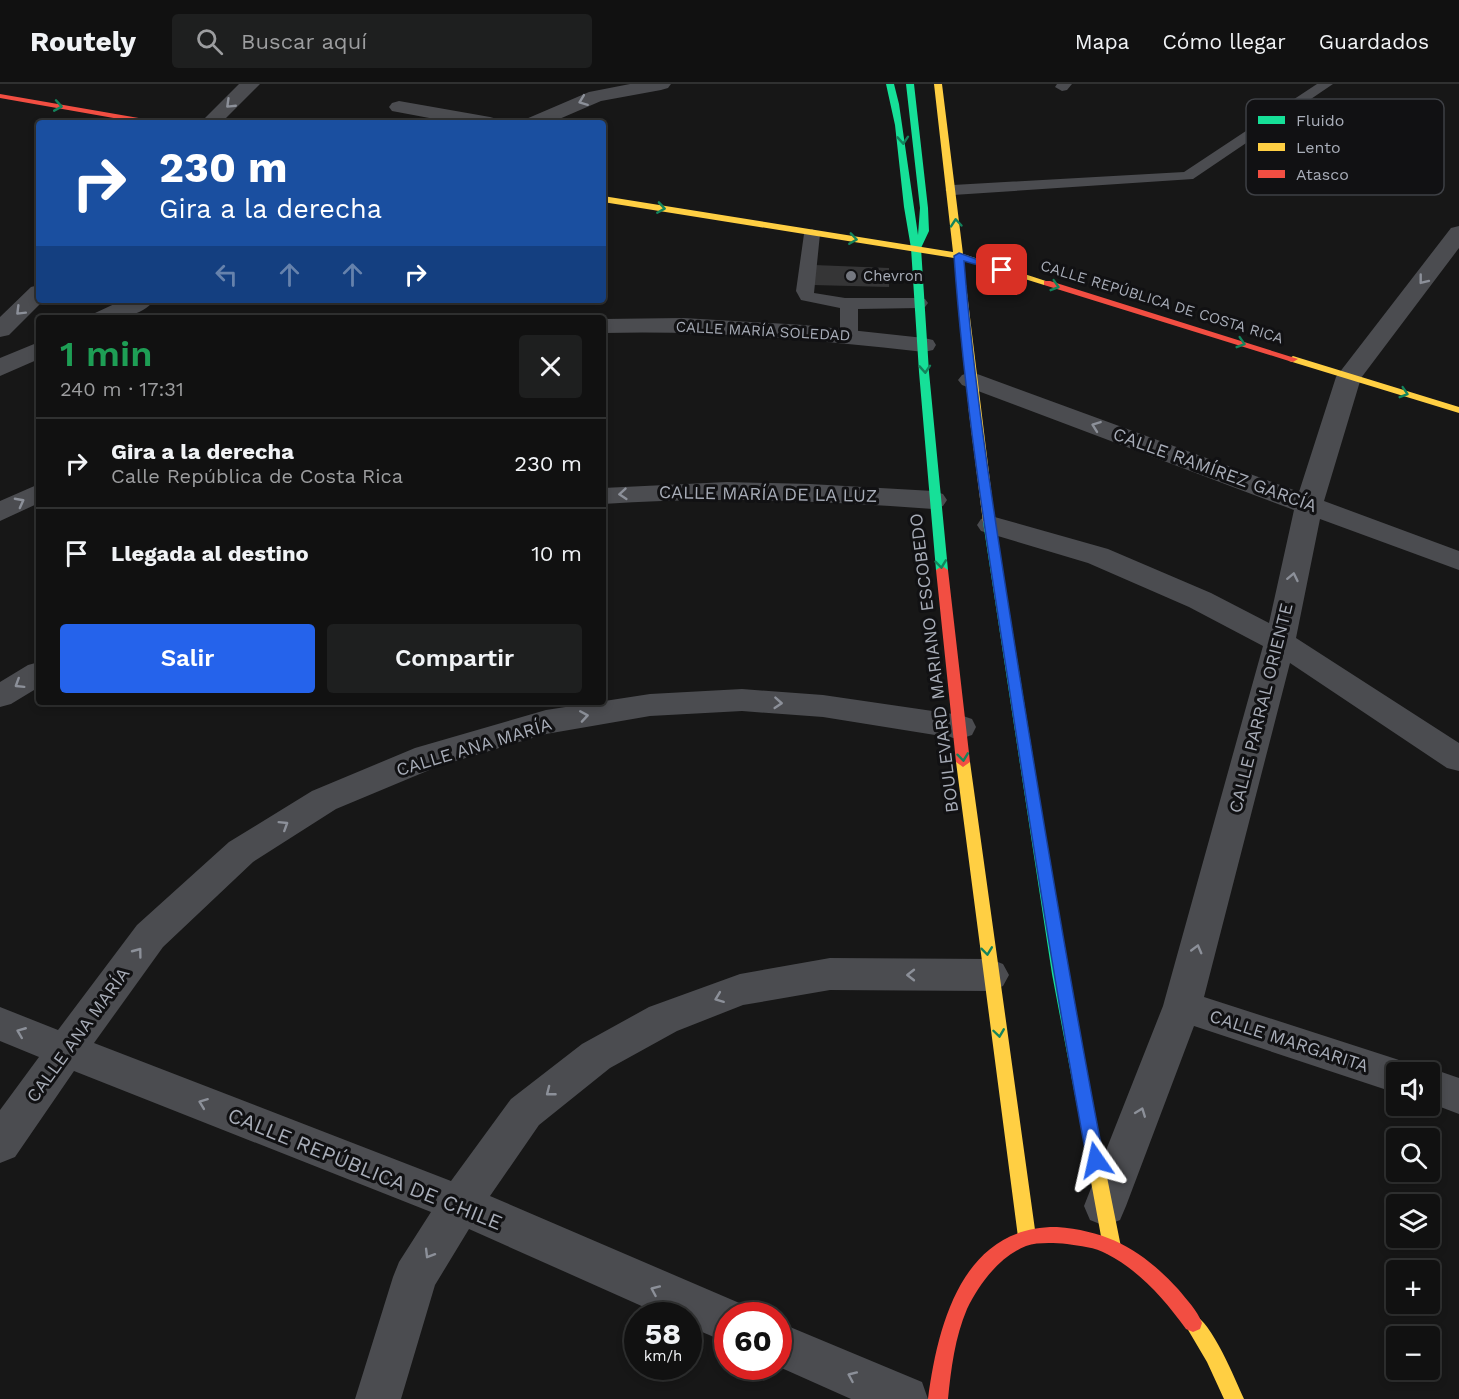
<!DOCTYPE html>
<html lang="es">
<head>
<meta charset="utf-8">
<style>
  :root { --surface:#111; --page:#1e1f1f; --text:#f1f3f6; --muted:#9c9d9f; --line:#303131; --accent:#2563eb }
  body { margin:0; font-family:"Work Sans",sans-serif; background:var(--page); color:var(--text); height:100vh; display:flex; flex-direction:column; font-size:22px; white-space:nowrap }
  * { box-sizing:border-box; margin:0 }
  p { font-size:20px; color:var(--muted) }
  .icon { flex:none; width:33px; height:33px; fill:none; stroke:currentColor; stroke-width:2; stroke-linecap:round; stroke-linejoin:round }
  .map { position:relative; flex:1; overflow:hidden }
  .details { position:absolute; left:36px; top:231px; width:570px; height:390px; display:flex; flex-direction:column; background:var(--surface); border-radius:6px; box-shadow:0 3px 9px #0003,0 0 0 2px var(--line) }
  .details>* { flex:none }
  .hud { position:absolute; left:36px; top:36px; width:570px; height:183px; border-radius:6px; box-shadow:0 3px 9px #0003,0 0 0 2px var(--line); background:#1a4fa0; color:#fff; overflow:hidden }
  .tools { position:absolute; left:1386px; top:978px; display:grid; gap:12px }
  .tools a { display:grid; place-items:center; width:54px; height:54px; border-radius:6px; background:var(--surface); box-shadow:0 3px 9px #0003,0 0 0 2px var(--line); font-size:30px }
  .speed { position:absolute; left:624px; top:1218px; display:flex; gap:12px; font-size:30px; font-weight:700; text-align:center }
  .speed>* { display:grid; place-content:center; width:78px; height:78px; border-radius:50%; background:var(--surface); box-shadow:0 3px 9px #0003,0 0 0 2px var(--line); line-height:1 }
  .speed small { font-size:15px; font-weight:400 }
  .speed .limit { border:9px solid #d22; background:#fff; color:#111 }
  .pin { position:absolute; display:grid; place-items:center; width:51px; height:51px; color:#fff; margin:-26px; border-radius:12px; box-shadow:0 3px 9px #0006 }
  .me { position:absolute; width:66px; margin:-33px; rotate:349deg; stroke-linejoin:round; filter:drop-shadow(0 0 4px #0008) }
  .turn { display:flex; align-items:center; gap:21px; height:126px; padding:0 24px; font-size:27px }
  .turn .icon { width:78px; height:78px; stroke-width:2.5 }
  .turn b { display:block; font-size:42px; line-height:51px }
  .lanes { display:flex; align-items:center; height:57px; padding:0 24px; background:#0003; justify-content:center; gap:30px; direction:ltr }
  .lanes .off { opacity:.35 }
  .round { display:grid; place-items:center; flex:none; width:63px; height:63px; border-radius:6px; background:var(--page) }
  .headline { display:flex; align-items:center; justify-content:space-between; height:102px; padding:0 24px }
  h1 { font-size:36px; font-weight:600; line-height:45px; color:#1e9e55 }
  .cta { display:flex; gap:12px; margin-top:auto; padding:12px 24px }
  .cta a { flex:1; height:69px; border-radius:6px; background:var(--accent); color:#fff; font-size:24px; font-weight:600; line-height:69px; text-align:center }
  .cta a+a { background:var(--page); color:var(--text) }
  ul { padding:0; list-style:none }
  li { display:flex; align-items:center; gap:18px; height:90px; padding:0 24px; border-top:2px solid var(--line) }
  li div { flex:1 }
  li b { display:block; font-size:22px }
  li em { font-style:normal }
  header { display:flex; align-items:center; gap:36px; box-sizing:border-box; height:84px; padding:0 30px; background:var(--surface); border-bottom:2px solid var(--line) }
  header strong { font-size:28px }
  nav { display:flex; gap:33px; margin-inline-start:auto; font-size:21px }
  .search { width:420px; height:54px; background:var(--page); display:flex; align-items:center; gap:15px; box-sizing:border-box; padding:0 21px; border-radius:6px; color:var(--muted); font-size:22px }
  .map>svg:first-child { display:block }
  .building { fill:#353536 }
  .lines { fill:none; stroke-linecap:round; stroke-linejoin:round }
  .lane { fill:#4b4c50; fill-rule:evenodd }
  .street { fill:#4b4c50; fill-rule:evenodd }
  .fast { fill:#16e098; fill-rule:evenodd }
  .slow { fill:#ffcf43; fill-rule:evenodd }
  .jam { fill:#f24e42; fill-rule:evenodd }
  .oneway { stroke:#8c9099 }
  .oneway2 { stroke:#14835c }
  .route { fill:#2563eb; stroke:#184099; stroke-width:1.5 }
  .poi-dot { fill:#757880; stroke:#111113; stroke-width:2 }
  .labels { text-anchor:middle; stroke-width:6; stroke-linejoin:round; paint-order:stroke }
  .far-poi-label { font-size:15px; fill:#a8adb8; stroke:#111113; text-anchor:start }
  .far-street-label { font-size:15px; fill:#a8adb8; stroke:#111113 }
  .street-label { font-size:18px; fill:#a8adb8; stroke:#111113 }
  .near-street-label { font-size:21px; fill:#a8adb8; stroke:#111113 }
  .key { fill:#111113; stroke:#3e4045; stroke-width:1.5 }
  .key-label { font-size:16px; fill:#a8adb8 }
</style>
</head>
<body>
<header>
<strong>Routely</strong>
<div class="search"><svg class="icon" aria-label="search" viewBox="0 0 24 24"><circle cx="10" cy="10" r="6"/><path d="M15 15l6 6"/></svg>Buscar aquí</div>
<nav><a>Mapa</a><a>Cómo llegar</a><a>Guardados</a></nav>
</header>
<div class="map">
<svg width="1459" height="1315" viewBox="0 0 1459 1315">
  <rect width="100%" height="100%" fill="#171717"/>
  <path class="building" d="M 814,181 L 889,184 L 889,203 L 813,201 Z"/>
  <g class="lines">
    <path class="lane" d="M 1057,0 L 1072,0 L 1067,6 L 1062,7 L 1055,3 Z
      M 1317,0 L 1333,0 L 1193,95 L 953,111 L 945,106 L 953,101 L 1184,88 Z
      M 812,145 L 820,150 L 814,209 L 845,214 L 919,214 L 925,215 L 928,219 L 925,223 L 919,224 L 858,225 L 858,252 L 855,256 L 843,256 L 840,252 L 840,224 L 801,216 L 796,207 L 804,150 Z"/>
    <path class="street" d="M 239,0 L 260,0 L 221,39 L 200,39 Z
      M 630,0 L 671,0 L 668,4 L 661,6 L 601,17 L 550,39 L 523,39 L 526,35 L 589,8 Z
      M 399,17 L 490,33 L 497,35 L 500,39 L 456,39 L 392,27 L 389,23 L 392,19 Z
      M 1459,142 L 1459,164 L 1361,294 L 1324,417 L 1459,467 L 1459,486 L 1320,435 L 1296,554 L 1459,659 L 1459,687 L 1447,684 L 1290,579 L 1204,913 L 1396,975 L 1410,980 L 1414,988 L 1396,988 L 1396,1009 L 1194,942 L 1126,1122 L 1120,1136 L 1105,1142 L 1090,1136 L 1084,1122 L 1163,922 L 1263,562 L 1189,523 L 1088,479 L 981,447 L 977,441 L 981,435 L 991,432 L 1108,465 L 1211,509 L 1269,539 L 1294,426 L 962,301 L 958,296 L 962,291 L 971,288 L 980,291 L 1299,408 L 1336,293 L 1451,144 Z
      M 39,201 L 39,216 L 44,216 L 9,251 L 0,253 L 0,233 L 31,203 Z
      M 123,216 L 154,216 C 141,235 112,234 92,234 L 95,229 Z
      M 683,234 L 804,241 L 924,254 L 933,256 L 936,261 L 933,266 L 924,268 C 817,256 711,246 603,249 L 603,235 Z
      M 39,258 L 39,275 L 0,292 L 0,274 Z
      M 727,398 L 810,400 L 933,407 L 943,410 L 947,416 L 943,422 L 933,425 C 823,417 713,412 603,420 L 603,404 Z
      M 39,400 L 39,419 L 0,437 L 0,417 Z
      M 39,578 L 39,603 L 11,620 L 0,623 L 0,598 L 28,581 Z
      M 742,605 L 823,611 L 960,631 L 972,635 L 976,643 L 972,651 L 960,655 L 823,633 L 742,627 L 650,632 L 546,650 L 439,682 L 336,725 L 253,778 L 163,863 L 94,959 L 451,1097 L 511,1015 L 582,960 L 649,923 L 740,890 L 830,874 L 990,875 L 1003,880 L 1009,891 L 1003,902 L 990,907 L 830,906 L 743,921 L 677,947 L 610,984 L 539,1041 L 490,1112 L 744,1221 L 748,1232 L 728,1232 L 728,1259 L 688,1242 L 688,1232 L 664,1232 L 469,1145 L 435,1201 L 401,1315 L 355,1315 L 393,1193 L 399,1178 L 431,1128 L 74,987 L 15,1073 L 0,1079 L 0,1026 L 39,973 L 0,957 L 0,923 L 58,946 L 137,841 L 229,758 L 312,707 L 415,664 L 546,626 L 650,610 Z
      M 1430,984 L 1459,994 L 1459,1030 L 1430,1019 L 1430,988 L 1419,988 Z
      M 778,1238 L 922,1298 L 928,1315 L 851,1315 L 777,1282 L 778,1282 Z"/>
    <path class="fast" d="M 886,0 L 894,0 L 899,20 L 918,151 L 920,124 L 906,0 L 914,0 L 928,124 L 929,147 L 921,164 L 929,288 L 948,486 L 942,490 L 936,486 L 919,288 L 911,164 L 904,123 L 895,41 Z
      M 989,434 L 995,438 L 1068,890 L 1096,1038 L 1094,1043 L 1088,1045 L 1082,1043 L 1080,1038 L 1052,890 L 983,438 Z"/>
    <path class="slow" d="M 934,0 L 942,0 L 963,170 L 1052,199 L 1044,201 L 963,176 L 995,438 L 989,442 L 983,438 L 969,329 L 954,174 L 603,118 L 603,112 L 953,168 Z
      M 1293,272 L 1459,323 L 1459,329 L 1289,277 L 1288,275 Z
      M 963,673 L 970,678 L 1036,1153 L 1033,1159 L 1027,1161 L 1021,1159 L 1018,1153 L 956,678 Z
      M 1088,1031 L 1094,1033 L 1096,1038 L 1121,1163 L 1118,1169 L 1112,1171 L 1106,1169 L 1103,1163 L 1080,1038 L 1082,1033 Z
      M 1193,1230 C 1212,1238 1235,1295 1244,1315 L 1224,1315 L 1207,1278 L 1184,1239 L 1186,1233 Z"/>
    <path class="jam" d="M 0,10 L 156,37 L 160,39 L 142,39 L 0,14 Z
      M 1044,197 L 1050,197 L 1298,275 L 1293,278 L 1289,277 L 1044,201 Z
      M 942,482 L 948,486 L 970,678 L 963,683 L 956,678 L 936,486 Z
      M 1057,1143 C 1109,1147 1143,1167 1178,1205 C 1187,1216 1197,1226 1202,1239 L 1200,1245 L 1193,1248 L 1186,1245 C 1165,1216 1140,1187 1107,1170 C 1095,1163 1080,1162 1067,1160 C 1054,1159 1038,1158 1026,1162 C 999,1173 979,1200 967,1225 C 955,1253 951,1285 948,1315 L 928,1315 C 938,1239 963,1142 1057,1143 Z"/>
  </g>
  <defs><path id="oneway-chevron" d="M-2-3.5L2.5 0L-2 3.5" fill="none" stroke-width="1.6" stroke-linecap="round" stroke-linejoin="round" transform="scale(1.5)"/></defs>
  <g class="oneway">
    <use href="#oneway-chevron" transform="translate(583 17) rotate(159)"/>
    <use href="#oneway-chevron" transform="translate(230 20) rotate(136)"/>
    <use href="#oneway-chevron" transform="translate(1423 196) rotate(128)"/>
    <use href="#oneway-chevron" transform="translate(20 227) rotate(135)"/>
    <use href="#oneway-chevron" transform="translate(1096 342) rotate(-160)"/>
    <use href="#oneway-chevron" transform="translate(623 410) rotate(175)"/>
    <use href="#oneway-chevron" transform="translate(20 418) rotate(-28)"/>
    <use href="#oneway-chevron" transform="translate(1293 493) rotate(-78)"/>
    <use href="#oneway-chevron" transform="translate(19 600) rotate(148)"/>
    <use href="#oneway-chevron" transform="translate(778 619) rotate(4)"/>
    <use href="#oneway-chevron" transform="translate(584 632) rotate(-9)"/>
    <use href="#oneway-chevron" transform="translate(284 741) rotate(-32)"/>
    <use href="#oneway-chevron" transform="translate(1197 865) rotate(-75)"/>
    <use href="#oneway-chevron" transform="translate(138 868) rotate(-53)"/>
    <use href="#oneway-chevron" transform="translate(911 891) rotate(-180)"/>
    <use href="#oneway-chevron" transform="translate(719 914) rotate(159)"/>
    <use href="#oneway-chevron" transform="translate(21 948) rotate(-158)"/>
    <use href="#oneway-chevron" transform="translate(550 1008) rotate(142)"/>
    <use href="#oneway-chevron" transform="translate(203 1019) rotate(-159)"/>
    <use href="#oneway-chevron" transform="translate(1141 1028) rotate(-69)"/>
    <use href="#oneway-chevron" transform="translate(429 1170) rotate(121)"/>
    <use href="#oneway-chevron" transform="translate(655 1206) rotate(-156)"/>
    <use href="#oneway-chevron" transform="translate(852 1292) rotate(-156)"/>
  </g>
  <g class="oneway2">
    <use href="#oneway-chevron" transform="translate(58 22) rotate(10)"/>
    <use href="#oneway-chevron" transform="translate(903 56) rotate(86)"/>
    <use href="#oneway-chevron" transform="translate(661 124) rotate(9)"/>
    <use href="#oneway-chevron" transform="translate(956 139) rotate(-95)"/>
    <use href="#oneway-chevron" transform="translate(853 155) rotate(8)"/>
    <use href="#oneway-chevron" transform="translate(1055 202) rotate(17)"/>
    <use href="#oneway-chevron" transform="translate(1241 259) rotate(17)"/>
    <use href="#oneway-chevron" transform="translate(925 285) rotate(86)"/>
    <use href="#oneway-chevron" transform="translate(1404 309) rotate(17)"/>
    <use href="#oneway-chevron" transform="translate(941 480) rotate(83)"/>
    <use href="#oneway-chevron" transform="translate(963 673) rotate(83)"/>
    <use href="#oneway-chevron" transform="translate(987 867) rotate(83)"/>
    <use href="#oneway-chevron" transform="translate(999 949) rotate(82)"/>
  </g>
  <path class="route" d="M 959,169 L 1007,186 L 1002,188 L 964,177 C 975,317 998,455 1020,594 C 1046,755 1073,916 1104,1076 L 1102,1081 L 1096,1084 L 1089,1081 L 1087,1076 C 1057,916 1032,756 1008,596 C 986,455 964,314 954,172 Z"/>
  <circle class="poi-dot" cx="851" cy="192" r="6"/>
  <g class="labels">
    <g class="far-poi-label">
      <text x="863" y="197">Chevron</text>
    </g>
    <g class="far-street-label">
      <text transform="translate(1162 218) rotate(17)" y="5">CALLE REPÚBLICA DE COSTA RICA</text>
      <text transform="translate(763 247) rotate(3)" y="5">CALLE MARÍA SOLEDAD</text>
    </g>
    <g class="street-label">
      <text transform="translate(1215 386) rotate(20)" y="6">CALLE RAMÍREZ GARCÍA</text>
      <text transform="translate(768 410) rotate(1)" y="6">CALLE MARÍA DE LA LUZ</text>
      <text transform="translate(934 579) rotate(-97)" y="6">BOULEVARD MARIANO ESCOBEDO</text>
      <text transform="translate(1261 624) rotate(-76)" y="6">CALLE PARRAL ORIENTE</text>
      <text transform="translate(474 663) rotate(-17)" y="6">CALLE ANA MARÍA</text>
      <text transform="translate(78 951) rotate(-54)" y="6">CALLE ANA MARÍA</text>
      <text transform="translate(1289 957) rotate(18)" y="6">CALLE MARGARITA</text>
    </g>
    <g class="near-street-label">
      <text transform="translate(365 1085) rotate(22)" y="7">CALLE REPÚBLICA DE CHILE</text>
    </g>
  </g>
  <rect x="1246" y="15" width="198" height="96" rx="9" class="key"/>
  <rect x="1258" y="32" width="27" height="8" fill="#16e098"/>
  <rect x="1258" y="59" width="27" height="8" fill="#ffcf43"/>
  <rect x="1258" y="86" width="27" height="8" fill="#f24e42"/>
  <g class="key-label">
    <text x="1296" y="42">Fluido</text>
    <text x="1296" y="69">Lento</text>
    <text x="1296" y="96">Atasco</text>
  </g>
</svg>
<div class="tools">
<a><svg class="icon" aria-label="sound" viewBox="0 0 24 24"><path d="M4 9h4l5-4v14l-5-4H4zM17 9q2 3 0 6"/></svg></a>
<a><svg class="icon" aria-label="search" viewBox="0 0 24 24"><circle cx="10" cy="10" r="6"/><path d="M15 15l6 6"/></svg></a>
<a><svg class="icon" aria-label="layers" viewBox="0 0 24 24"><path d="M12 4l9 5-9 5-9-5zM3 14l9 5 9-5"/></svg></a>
<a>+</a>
<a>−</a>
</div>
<div class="speed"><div>58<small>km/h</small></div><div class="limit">60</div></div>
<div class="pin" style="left:1002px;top:186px;background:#d93025"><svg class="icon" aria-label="arrive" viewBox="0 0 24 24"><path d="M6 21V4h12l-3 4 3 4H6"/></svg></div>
<svg class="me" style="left:1096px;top:1076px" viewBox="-20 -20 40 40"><path d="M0-17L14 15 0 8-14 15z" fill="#2563eb" stroke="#fff" stroke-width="4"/></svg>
<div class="hud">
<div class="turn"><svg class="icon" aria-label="right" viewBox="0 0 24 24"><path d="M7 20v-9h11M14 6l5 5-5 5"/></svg><div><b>230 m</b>Gira a la derecha</div></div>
<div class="lanes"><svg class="icon off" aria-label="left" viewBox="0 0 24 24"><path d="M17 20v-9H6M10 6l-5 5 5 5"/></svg><svg class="icon off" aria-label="ahead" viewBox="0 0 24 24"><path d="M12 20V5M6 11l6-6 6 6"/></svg><svg class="icon off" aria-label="ahead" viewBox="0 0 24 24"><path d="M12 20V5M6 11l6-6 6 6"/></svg><svg class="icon" aria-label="right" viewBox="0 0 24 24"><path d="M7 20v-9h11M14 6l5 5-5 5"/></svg></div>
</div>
<section class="details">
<div class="headline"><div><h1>1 min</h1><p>240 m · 17:31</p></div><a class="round"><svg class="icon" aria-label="close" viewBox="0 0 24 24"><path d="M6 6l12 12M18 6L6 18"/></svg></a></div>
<ul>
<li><svg class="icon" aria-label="right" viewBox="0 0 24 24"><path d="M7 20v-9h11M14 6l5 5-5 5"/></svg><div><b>Gira a la derecha</b><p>Calle República de Costa Rica</p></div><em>230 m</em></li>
<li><svg class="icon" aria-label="arrive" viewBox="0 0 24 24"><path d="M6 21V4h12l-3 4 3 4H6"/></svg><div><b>Llegada al destino</b></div><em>10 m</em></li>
</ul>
<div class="cta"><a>Salir</a><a>Compartir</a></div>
</section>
</div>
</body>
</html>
